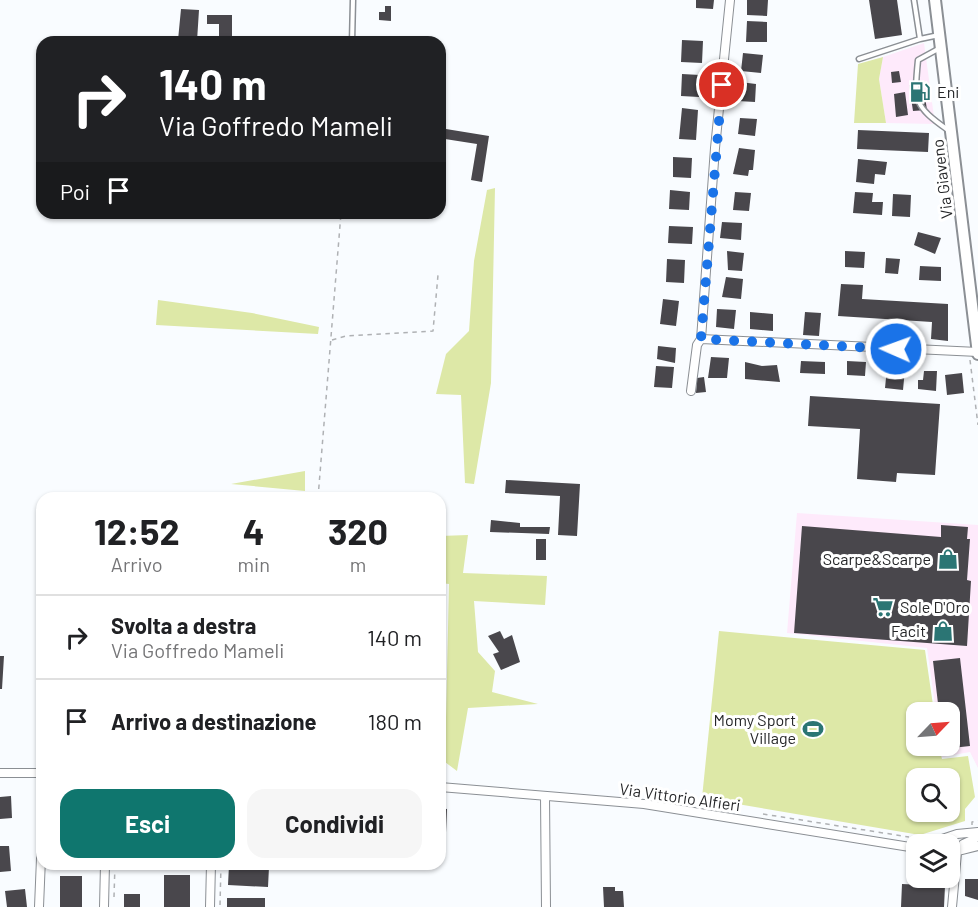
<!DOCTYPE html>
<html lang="it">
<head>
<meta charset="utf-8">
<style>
  :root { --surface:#fff; --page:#f6f6f6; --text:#202124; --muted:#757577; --line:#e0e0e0; --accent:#0f766e }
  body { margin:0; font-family:Barlow,sans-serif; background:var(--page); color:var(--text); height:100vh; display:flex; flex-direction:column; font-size:22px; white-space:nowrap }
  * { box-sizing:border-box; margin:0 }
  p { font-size:20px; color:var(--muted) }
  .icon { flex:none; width:33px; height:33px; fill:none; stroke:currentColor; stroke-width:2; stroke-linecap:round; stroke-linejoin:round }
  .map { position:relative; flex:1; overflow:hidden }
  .panel { position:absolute; left:36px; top:492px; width:410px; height:378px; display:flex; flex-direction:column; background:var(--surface); border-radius:18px; box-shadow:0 2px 4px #0004 }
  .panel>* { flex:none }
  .top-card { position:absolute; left:36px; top:36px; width:410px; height:183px; border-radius:18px; box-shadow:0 2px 4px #0004; background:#202124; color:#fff; overflow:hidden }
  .needle { width:39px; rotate:65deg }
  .fabs { position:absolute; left:906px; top:702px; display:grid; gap:12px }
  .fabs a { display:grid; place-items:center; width:54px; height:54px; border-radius:12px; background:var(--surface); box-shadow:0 2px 4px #0004; font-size:30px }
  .pin { position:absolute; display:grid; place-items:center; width:51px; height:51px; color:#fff; margin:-26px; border:3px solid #fff; border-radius:50%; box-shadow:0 2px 6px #0007 }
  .me { position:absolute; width:66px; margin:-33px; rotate:272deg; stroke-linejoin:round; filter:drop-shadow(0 0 4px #0008) }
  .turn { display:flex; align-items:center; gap:21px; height:126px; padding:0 24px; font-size:27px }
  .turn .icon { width:78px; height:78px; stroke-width:2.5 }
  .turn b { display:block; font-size:42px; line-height:51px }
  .then { display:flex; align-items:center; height:57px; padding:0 24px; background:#0003; gap:12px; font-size:22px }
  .eta { display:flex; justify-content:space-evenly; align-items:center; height:102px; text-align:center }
  .eta b { font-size:36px; font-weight:700; line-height:42px }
  .cta { display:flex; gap:12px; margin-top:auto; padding:12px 24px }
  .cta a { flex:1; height:69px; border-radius:18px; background:var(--accent); color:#fff; font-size:24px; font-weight:700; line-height:69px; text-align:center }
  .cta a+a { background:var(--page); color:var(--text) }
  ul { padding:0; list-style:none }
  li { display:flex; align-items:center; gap:18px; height:84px; padding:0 24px; border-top:2px solid var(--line) }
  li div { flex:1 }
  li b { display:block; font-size:22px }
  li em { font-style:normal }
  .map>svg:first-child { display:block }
  .commercial { fill:#feeafb }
  .green { fill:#dde8a7; fill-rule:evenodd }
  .building { fill:#49474c }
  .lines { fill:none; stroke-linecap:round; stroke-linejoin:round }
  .lane-casing { stroke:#8b8f94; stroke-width:7 }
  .street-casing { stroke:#8b8f94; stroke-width:10 }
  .secondary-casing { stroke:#8b8f94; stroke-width:14 }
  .path { stroke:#afb1b4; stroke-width:1.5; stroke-dasharray:4.5 4.5; stroke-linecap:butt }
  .lane { stroke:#fff; stroke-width:4 }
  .street { stroke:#fff; stroke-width:8 }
  .secondary { stroke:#fff; stroke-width:10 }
  .route { stroke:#1a73e8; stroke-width:10; stroke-dasharray:0 18 }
  .labels { text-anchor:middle; stroke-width:6; stroke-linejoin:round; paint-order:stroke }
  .poi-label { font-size:16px; fill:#252628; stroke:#fff; text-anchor:end }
  .street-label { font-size:16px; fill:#252628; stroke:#fff }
</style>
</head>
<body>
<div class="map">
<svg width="978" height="907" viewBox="0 0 978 907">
  <rect width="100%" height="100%" fill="#f9fcff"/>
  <path class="commercial" d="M 924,43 L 935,124 L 886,123 L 879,79 L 883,57 Z
    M 797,513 L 978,525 L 978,768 L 970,752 L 942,757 L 941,746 L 950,746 L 950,712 L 936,712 L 927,648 L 787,633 Z"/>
  <path class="green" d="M 883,57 L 879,79 L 886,123 L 854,123 L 858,64 Z
    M 495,188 L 491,383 L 474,484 L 465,483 L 461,395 L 436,394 L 446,354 L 469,331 L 474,261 L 487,190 Z
    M 158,300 L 252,313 L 319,327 L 318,334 L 156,325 Z
    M 305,471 L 305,491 L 231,484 Z
    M 468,535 L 463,573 L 547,576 L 545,605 L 474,601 L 478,652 L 495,671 L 492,692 L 538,704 L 468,708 L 457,771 L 445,762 L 449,584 L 440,583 L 440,536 Z
    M 719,631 L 925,650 L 934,712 L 916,712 L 916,746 L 939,746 L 942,759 L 968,756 L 975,797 L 965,809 L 965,821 L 920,835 L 702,798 ZM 950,778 L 950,812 L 916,812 L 916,778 Z"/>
  <path class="building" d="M 696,0 L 714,0 L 713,9 L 696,8 Z
    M 747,0 L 768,0 L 767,16 L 747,15 Z
    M 869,0 L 897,0 L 902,35 L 875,39 Z
    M 385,6 L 391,6 L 391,21 L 379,20 L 379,12 L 385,12 Z
    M 181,9 L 199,10 L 197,41 L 178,40 Z
    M 207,15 L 232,15 L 232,42 L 219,42 L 219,24 L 207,24 Z
    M 747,21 L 767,22 L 767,42 L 746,42 Z
    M 682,40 L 703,41 L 702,63 L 681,62 Z
    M 743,53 L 763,55 L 761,73 L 741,71 Z
    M 899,71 L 901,82 L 892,83 L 891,72 Z
    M 682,74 L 700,75 L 699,97 L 681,96 Z
    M 740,82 L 756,84 L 755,102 L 738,101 Z
    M 923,83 L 927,110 L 913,111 L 909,85 Z
    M 905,92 L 908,115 L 896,117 L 894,94 Z
    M 682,108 L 698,110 L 696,140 L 679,139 Z
    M 740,118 L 757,119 L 755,136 L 738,134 Z
    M 446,129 L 489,136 L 482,182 L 471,180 L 477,144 L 445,139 Z
    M 858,130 L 929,133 L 928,152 L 857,149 Z
    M 739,148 L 755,150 L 753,170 L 749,170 L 748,176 L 733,174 Z
    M 673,157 L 692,158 L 691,178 L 673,177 Z
    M 858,159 L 887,162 L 885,175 L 875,174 L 874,184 L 856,182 Z
    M 670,190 L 690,192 L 689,210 L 669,209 Z
    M 735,192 L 751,193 L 749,211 L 733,210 Z
    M 855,192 L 873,193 L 872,202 L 883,202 L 882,215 L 853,213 Z
    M 893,194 L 911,195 L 910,217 L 892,216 Z
    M 722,222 L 742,223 L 741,240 L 720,238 Z
    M 669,226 L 693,227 L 692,244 L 668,243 Z
    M 918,232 L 941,238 L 935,254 L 914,245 Z
    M 727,251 L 744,253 L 742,271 L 728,270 Z
    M 845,251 L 865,252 L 864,268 L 845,267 Z
    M 886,258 L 900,259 L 898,274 L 885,273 Z
    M 667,259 L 685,260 L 684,283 L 666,282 Z
    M 920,266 L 941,267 L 941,281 L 919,280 Z
    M 726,277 L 743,279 L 741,299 L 722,297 Z
    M 841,284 L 863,285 L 862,299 L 948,304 L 948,341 L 931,339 L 932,322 L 838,316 Z
    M 663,299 L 679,301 L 676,326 L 660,324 Z
    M 717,309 L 736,310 L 734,329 L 716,327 Z
    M 750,312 L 773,314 L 773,331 L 750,329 Z
    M 805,312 L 821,313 L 819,336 L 803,335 Z
    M 658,346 L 676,348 L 675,363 L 657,359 Z
    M 711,357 L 729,358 L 727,378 L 708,378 Z
    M 801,361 L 825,362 L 825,374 L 800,373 Z
    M 847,361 L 866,362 L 865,376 L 847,375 Z
    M 745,362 L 762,366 L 777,365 L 780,382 L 745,379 Z
    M 656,366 L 674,367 L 672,388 L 654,387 Z
    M 887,368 L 905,369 L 903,390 L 885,388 Z
    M 924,371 L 937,371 L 936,391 L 918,389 L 918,380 L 923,380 Z
    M 962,373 L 964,393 L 947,395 L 945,375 Z
    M 704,377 L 706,392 L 696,393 L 697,378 Z
    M 810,396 L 940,404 L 935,475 L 897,473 L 896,482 L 857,479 L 860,429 L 808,426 Z
    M 506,480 L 580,484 L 577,536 L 558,535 L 560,496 L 505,493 Z
    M 491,520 L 520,523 L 520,527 L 550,527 L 549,534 L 490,532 Z
    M 941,525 L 968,527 L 967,539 L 970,539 L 967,580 L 971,581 L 967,646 L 794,633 L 802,526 L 941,537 Z
    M 536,539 L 546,539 L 546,560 L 536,560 Z
    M 500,631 L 504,639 L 512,635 L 520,662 L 501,670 L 493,654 L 499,652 L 488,636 Z
    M 0,656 L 4,656 L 2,689 L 0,689 Z
    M 960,658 L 970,746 L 943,749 L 942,746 L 950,746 L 950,712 L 939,712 L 933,661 Z
    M 11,796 L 12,818 L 0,819 L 0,797 Z
    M 440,808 L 447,809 L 445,856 L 440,856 Z
    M 0,846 L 9,846 L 11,871 L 0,872 Z
    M 229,865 L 269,867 L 268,887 L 228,885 Z
    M 164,875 L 190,875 L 190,907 L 164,907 Z
    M 60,876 L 82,876 L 82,907 L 60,907 Z
    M 965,879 L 978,879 L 978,900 L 965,896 Z
    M 902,884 L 945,886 L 944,907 L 901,907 Z
    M 603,887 L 615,887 L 615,891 L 623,891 L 624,907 L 604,907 Z
    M 25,889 L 27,907 L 7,907 L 5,891 Z
    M 124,894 L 140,894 L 140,907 L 124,907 Z
    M 227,898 L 265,898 L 265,907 L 227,907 Z"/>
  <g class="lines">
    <g class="lane-casing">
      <path id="lane" d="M 914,0 L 920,39 L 939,35
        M 352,42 L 353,0
        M 940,48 L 918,60 C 914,101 914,106 948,130
        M 859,59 L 920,39"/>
    </g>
    <g class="street-casing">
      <path id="street" d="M 701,339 L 978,352
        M 691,391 L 697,345 L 701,339 L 715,148 L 730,0
        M 0,773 L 42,773
        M 440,787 L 644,804 L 916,848
        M 545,796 L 546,907
        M 927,844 L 957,834 L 978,832
        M 950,853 L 978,846
        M 39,907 L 42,834
        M 104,907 L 105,864
        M 210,907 L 211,864
        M 952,907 L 957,853 L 963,844 L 978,837"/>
    </g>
    <g class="secondary-casing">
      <path id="secondary" d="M 935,0 L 978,354"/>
    </g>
    <path class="path" d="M 332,340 L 346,336 L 433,331 L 438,275
      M 970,360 L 978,425
      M 318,498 L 341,213
      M 763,814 L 909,837
      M 972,825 L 972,822 L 978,821
      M 114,897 L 115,864
      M 220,905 L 221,864"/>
    <use href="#lane" class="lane"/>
    <use href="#street" class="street"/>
    <use href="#secondary" class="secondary"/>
  </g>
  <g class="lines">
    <path class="route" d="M 722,85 L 701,339 L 896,349"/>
  </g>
  <defs>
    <g id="fuel-bare" transform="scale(1.62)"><path d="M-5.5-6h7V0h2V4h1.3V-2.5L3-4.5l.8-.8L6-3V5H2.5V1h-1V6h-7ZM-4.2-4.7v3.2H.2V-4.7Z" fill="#2b7574" stroke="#fff" stroke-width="2.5" paint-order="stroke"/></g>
    <g id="shop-bare" transform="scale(1.62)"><path d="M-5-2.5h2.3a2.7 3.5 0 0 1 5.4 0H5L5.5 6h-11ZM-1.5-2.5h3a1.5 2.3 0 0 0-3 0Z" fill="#2b7574" stroke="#fff" stroke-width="2.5" paint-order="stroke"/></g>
    <g id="supermarket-bare" transform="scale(1.62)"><path d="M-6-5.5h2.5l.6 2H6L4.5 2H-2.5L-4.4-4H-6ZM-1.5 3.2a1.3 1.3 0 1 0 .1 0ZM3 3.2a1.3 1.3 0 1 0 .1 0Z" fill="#2b7574" stroke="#fff" stroke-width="2.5" paint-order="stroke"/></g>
    <g id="stadium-bare" transform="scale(1.62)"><path d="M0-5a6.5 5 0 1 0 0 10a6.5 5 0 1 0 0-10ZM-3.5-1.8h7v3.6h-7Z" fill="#2b7574" stroke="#fff" stroke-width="2.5" paint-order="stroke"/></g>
  </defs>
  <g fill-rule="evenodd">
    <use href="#fuel-bare" x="920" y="92"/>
    <use href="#shop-bare" x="948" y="559"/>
    <use href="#supermarket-bare" x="883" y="607"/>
    <use href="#shop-bare" x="943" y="631"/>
    <use href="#stadium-bare" x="813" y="729"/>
  </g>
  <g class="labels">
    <g class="poi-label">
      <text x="937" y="98" text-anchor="start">Eni</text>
      <text x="931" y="565">Scarpe&amp;Scarpe</text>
      <text x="900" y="613" text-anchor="start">Sole D'Oro</text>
      <text x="926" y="637">Facit</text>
      <text x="796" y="726">Momy Sport<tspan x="796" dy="18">Village</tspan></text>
    </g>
    <g class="street-label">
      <text transform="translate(942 179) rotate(-97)" y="6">Via Giaveno</text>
      <text transform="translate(680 797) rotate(8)" y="6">Via Vittorio Alfieri</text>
    </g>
  </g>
</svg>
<div class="fabs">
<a><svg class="needle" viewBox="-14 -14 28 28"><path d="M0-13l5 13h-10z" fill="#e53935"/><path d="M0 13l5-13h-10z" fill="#757577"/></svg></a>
<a><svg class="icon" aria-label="search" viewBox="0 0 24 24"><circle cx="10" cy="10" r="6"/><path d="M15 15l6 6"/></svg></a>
<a><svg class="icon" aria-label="layers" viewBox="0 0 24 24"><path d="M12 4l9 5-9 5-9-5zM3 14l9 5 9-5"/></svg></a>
</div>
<div class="pin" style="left:722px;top:85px;background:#d93025"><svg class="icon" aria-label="arrive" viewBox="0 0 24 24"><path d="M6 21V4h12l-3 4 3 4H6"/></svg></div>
<svg class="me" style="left:896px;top:349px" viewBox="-20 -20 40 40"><circle r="17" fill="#1a73e8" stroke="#fff" stroke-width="3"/><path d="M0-11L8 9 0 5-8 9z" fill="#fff"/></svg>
<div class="top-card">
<div class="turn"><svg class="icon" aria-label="right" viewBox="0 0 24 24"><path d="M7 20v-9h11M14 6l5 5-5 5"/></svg><div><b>140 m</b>Via Goffredo Mameli</div></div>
<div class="then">Poi<svg class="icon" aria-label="arrive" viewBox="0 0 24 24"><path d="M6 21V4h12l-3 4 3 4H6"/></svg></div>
</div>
<section class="panel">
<div class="eta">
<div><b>12:52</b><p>Arrivo</p></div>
<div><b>4</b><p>min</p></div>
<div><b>320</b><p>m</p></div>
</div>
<ul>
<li><svg class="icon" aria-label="right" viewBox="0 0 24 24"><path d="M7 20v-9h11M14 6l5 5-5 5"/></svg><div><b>Svolta a destra</b><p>Via Goffredo Mameli</p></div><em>140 m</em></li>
<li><svg class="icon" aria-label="arrive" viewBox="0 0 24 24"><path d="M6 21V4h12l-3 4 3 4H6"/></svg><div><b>Arrivo a destinazione</b></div><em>180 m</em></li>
</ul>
<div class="cta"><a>Esci</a><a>Condividi</a></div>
</section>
</div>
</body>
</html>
